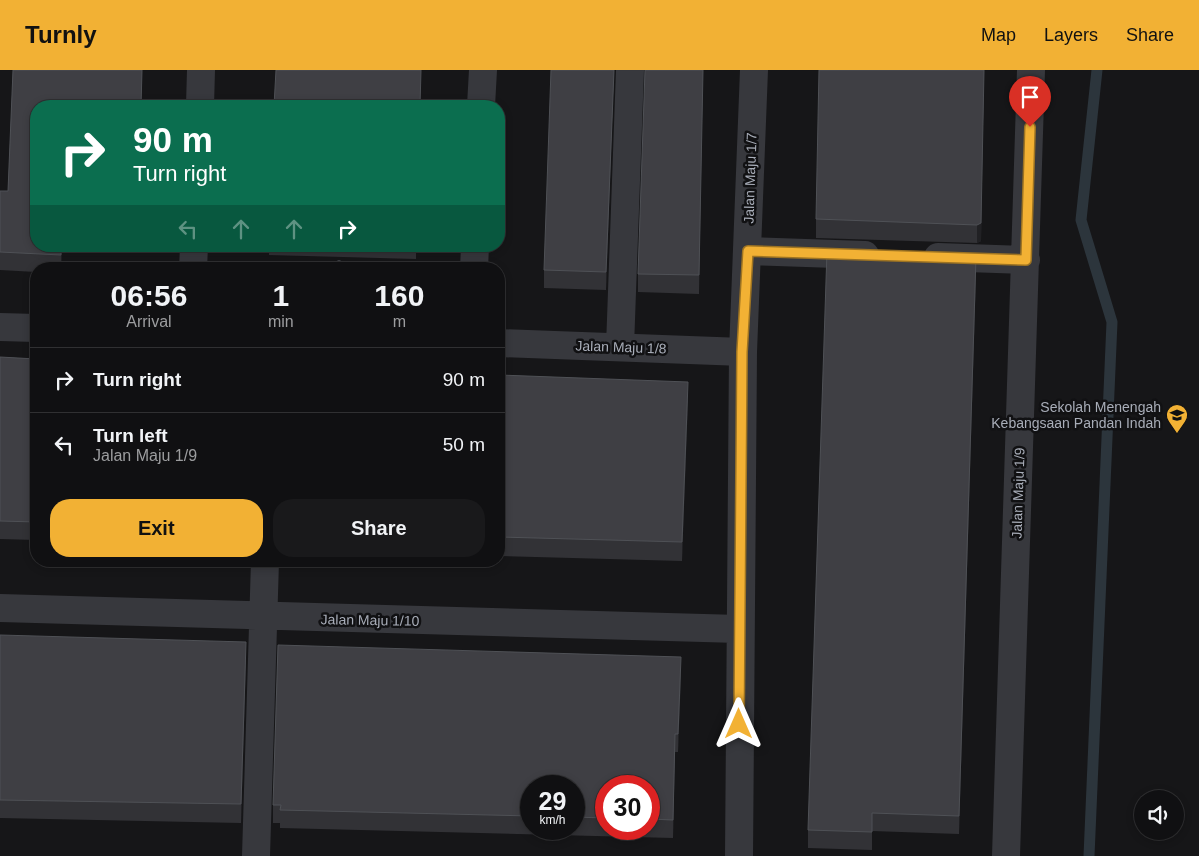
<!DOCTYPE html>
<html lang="en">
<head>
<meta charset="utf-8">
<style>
  :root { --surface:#101012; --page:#19191b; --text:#f1f3f6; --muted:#9c9d9f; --line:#303032; --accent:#f2b134 }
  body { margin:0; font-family:Arial,sans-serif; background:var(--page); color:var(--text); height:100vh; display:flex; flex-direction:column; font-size:19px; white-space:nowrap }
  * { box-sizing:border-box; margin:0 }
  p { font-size:16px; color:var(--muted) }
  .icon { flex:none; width:28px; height:28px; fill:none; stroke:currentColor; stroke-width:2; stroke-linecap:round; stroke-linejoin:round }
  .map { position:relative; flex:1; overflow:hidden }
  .sheet { position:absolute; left:30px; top:192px; width:475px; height:305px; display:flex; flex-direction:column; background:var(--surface); border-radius:20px; box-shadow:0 2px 8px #0003,0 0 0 1px var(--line) }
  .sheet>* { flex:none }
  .hud { position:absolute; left:30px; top:30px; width:475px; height:152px; border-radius:20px; box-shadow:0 2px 8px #0003,0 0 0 1px var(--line); background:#0b6e4f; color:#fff; overflow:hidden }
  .buttons { position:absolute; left:1134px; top:720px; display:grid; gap:10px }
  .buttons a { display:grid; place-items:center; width:50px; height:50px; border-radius:50%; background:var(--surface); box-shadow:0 2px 8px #0003,0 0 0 1px var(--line); font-size:25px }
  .speed { position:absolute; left:520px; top:705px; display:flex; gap:10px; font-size:25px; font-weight:700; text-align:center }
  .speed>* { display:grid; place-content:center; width:65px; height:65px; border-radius:50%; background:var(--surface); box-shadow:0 2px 8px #0003,0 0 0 1px var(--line); line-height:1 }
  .speed small { font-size:12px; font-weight:400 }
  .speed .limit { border:8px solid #d22; background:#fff; color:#111 }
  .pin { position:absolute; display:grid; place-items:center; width:42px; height:42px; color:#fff; margin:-51px -21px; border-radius:50% 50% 50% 0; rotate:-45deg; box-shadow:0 0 5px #0007 }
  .pin .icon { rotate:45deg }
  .me { position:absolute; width:55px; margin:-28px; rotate:0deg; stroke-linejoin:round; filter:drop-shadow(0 0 4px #0008) }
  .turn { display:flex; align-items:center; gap:18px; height:105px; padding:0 20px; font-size:22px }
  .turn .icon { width:65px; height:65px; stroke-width:2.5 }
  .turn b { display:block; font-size:35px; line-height:42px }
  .lanes { display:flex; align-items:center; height:48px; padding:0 20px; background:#0003; justify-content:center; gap:25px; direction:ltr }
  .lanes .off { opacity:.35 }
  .eta { display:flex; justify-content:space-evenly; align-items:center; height:85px; text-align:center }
  .eta b { font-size:30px; font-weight:700; line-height:35px }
  .primary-button { display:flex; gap:10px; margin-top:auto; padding:10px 20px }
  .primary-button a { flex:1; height:58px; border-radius:20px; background:var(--accent); color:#111; font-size:20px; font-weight:700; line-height:58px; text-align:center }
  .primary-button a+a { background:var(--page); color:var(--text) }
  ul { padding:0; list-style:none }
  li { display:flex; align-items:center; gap:15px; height:65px; padding:0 20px; border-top:1px solid var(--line) }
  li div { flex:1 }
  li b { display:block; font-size:19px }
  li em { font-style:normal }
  header { display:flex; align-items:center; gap:30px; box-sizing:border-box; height:70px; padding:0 25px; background:var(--accent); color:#111 }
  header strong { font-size:24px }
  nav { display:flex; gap:28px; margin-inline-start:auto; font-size:18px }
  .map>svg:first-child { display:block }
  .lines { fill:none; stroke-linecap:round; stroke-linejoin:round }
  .stream { stroke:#2c353c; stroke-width:11 }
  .path { stroke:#3d3f44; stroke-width:3; stroke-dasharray:2.5 4; stroke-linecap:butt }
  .minor { stroke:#37383d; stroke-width:28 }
  .wall { fill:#323236; fill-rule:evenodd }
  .shaded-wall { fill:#212124 }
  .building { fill:#3f3f44; stroke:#4f5156 }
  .route-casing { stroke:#9d7322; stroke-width:12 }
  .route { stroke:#f2b134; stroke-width:9 }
  .labels { text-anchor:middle; stroke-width:5; stroke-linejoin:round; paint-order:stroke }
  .street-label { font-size:14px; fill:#a8adb8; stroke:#111113 }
  .poi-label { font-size:14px; fill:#a8adb8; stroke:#111113; text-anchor:end }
</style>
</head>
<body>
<header>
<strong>Turnly</strong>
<nav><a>Map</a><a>Layers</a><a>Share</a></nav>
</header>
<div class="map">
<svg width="1199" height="786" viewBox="0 0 1199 786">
  <rect width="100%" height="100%" fill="#161618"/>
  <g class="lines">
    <path class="stream" d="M 1089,786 L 1112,252 L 1081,150 L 1097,0"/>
    <path class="path" d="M 339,199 L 339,176"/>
    <path class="minor" d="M 200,36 L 201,0
      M 481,36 L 483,0
      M 748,181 L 865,185
      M 938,187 L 1026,190
      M 193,199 L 194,176
      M 474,199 L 475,176
      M 0,257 L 36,258
      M 499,273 L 743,282
      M 620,277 L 630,0
      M 0,538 L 739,559
      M 256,786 L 265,491
      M 739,786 L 743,282 L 754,0
      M 1006,786 L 1031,0"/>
  </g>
  <path class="wall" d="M 13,0 L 142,0 L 141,36 L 36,36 L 36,176 L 62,176 L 61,199 L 36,199 L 36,202 L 0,200 L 0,121 L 8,121 Z
    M 614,0 L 606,220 L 544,218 L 544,200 Z
    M 703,0 L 699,224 L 638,222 L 638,204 Z
    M 984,0 L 981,171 L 977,173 L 816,168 L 816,149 Z
    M 269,176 L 416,176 L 416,189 L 269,185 Z
    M 976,204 L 959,764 L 872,761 L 872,780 L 808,778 L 808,760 Z
    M 0,287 L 36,289 L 36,470 L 0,469 Z
    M 499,305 L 688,330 L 682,491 L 499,486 Z
    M 0,565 L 246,590 L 241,753 L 0,748 Z
    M 681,605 L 678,682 L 675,682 L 673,768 L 280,758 L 280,753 L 273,753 L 273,735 ZM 531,716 L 574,716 L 574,759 L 531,759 ZM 606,716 L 649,716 L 649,759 L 606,759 Z"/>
  <path class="shaded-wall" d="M 614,0 L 606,220 L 606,202 Z
    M 984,0 L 981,171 L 977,173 L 977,155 Z
    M 61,176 L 62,176 L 61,199 Z
    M 976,186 L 976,204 L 959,764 L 959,746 Z
    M 688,312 L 688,330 L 682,491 L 682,472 Z
    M 246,572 L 246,590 L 241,753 L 241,734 Z
    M 681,587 L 681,605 L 678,682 L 678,664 Z
    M 675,664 L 675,682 L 673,768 L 673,750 Z"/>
  <path class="building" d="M 13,0 L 142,0 L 141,36 L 36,36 L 36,176 L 61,176 L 61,185 L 0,182 L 0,121 L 8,121 Z
    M 276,0 L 421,0 L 420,36 L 274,36 Z
    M 551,0 L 614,0 L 606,202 L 544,200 Z
    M 645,0 L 703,0 L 699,205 L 638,204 Z
    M 819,0 L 984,0 L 981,153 L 977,155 L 816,149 Z
    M 827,181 L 976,186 L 959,746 L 872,743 L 872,762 L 808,760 Z
    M 0,287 L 36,289 L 36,452 L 0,451 Z
    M 499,305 L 688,312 L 682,472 L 499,467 Z
    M 0,565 L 246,572 L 241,734 L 0,730 Z
    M 278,575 L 681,587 L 678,664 L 675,664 L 673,750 L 649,749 L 649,716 L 606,716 L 606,748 L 574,747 L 574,716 L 531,716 L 531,746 L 280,740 L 281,735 L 273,735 Z"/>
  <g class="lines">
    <g class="route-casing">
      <path id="route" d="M 739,654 L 742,282 L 748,181 L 1026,190 L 1030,57"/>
    </g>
    <use href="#route" class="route"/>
  </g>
  <defs>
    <g id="school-pin" transform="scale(1.125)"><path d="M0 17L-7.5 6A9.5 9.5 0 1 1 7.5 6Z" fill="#f2b134" stroke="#111113"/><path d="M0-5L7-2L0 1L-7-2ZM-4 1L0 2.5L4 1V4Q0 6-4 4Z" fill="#111"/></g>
  </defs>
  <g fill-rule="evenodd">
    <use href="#school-pin" x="1177" y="345"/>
  </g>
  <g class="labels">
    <g class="street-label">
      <text transform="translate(750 108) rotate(-88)" y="5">Jalan Maju 1/7</text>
      <text transform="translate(621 277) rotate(2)" y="5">Jalan Maju 1/8</text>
      <text transform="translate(1018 423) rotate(-88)" y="5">Jalan Maju 1/9</text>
      <text transform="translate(370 550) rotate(1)" y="5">Jalan Maju 1/10</text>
    </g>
    <g class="poi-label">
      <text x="1161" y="342">Sekolah Menengah<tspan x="1161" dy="16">Kebangsaan Pandan Indah</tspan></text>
    </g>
  </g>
</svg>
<div class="buttons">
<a><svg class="icon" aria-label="sound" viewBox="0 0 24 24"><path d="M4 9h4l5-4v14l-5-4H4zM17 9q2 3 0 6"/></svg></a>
</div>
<div class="speed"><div>29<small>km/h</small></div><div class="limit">30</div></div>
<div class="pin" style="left:1030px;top:57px;background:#d93025"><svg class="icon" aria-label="arrive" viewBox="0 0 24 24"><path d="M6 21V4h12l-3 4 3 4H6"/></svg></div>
<svg class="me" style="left:739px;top:654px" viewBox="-20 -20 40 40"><path d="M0-17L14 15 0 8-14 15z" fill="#f2b134" stroke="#fff" stroke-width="4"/></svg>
<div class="hud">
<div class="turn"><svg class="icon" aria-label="right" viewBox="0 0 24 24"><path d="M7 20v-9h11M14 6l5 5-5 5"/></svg><div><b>90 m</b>Turn right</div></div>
<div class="lanes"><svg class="icon off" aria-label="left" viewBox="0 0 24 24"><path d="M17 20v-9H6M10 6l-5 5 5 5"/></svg><svg class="icon off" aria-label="ahead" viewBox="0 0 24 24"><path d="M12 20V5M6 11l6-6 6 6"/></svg><svg class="icon off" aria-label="ahead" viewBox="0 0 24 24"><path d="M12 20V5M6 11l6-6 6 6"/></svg><svg class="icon" aria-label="right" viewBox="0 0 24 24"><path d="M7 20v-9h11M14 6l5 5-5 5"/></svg></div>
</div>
<section class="sheet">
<div class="eta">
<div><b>06:56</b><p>Arrival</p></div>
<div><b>1</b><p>min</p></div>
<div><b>160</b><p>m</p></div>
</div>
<ul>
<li><svg class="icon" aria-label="right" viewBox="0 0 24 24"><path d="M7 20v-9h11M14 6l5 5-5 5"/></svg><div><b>Turn right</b></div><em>90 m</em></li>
<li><svg class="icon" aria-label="left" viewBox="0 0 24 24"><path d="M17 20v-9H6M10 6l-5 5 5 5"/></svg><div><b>Turn left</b><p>Jalan Maju 1/9</p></div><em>50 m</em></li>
</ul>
<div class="primary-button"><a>Exit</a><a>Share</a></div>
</section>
</div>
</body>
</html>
